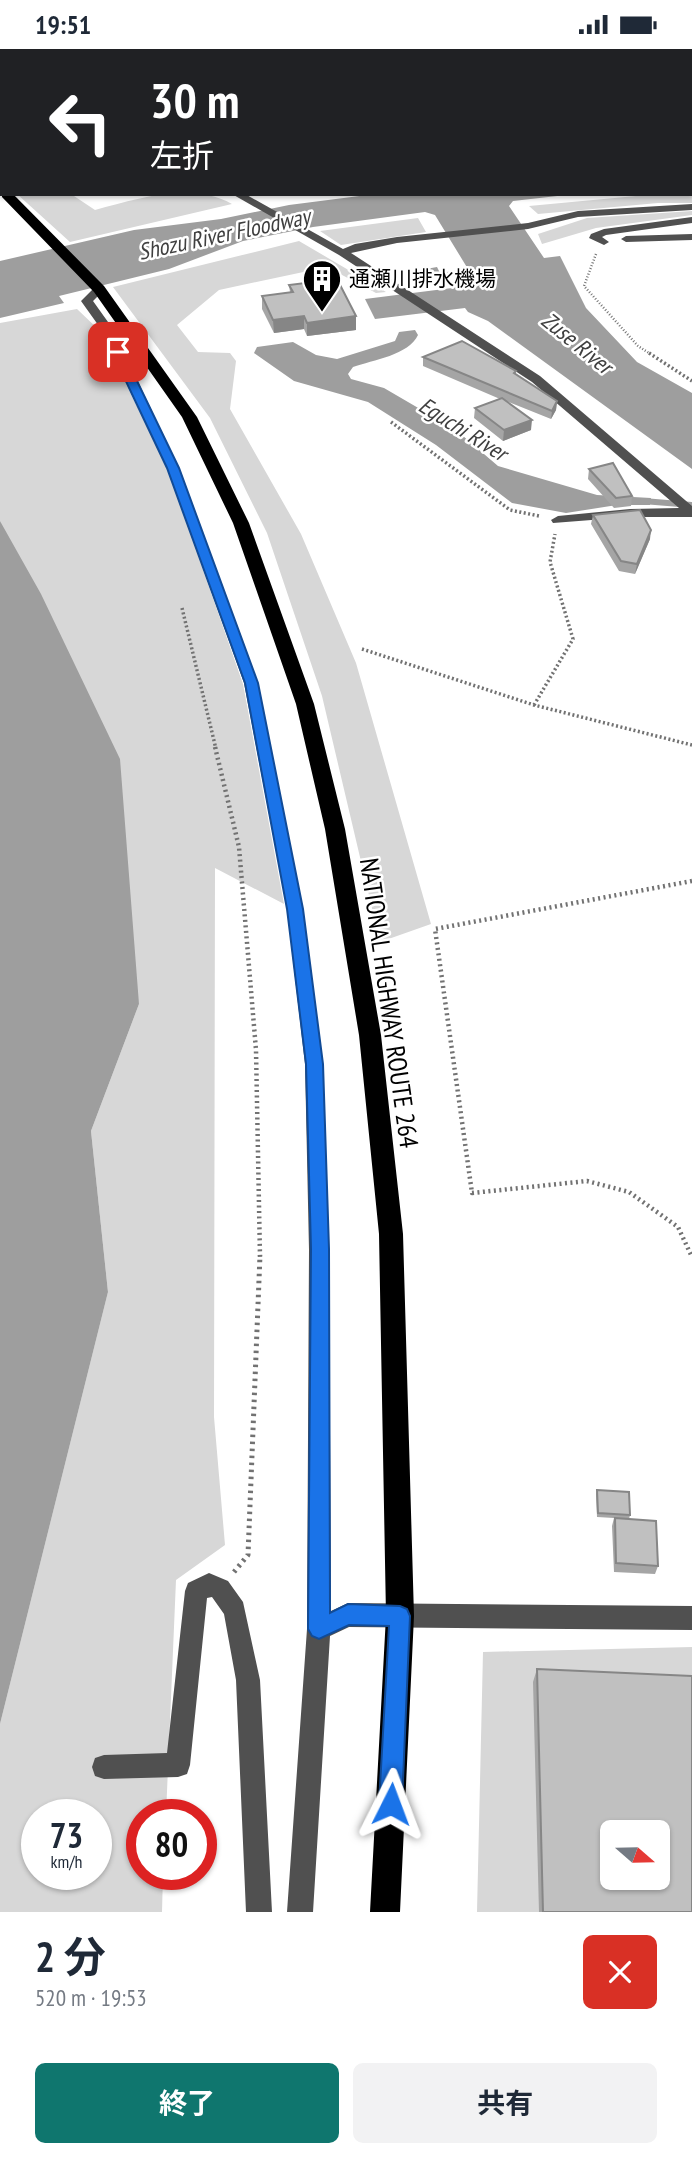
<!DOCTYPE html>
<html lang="ja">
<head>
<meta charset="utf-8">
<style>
  :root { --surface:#fff; --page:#f2f2f3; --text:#1f2937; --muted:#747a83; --accent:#0f766e }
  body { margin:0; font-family:"PT Sans Narrow","Noto Sans JP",sans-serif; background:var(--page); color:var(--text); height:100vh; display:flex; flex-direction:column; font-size:26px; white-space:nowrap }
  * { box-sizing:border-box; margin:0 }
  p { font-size:23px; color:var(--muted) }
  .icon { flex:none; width:38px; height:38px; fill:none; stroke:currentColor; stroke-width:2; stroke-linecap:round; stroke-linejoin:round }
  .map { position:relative; height:1863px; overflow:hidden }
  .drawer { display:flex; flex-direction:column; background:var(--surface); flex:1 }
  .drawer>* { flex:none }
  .top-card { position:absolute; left:0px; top:0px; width:693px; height:147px; box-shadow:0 2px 5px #0004; background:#202124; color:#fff; overflow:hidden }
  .needle { width:46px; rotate:110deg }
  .tools { position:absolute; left:600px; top:1771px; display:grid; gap:14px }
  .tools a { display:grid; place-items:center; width:70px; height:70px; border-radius:10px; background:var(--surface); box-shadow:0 2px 5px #0004; font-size:35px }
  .speed { position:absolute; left:21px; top:1750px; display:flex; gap:14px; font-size:35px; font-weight:700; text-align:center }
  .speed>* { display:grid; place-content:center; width:91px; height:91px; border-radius:50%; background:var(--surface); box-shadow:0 2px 5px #0004; line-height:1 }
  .speed small { font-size:18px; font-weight:400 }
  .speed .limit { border:10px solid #d22; background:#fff; color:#111 }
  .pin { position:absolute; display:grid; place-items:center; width:60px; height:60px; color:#fff; margin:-30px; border-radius:14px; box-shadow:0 4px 10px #0006 }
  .me { position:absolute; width:77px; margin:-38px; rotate:3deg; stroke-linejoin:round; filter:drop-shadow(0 0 5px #0008) }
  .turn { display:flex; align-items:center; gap:24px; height:147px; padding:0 35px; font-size:32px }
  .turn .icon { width:91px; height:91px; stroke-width:2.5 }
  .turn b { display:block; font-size:49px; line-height:60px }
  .round { display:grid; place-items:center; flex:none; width:74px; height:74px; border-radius:10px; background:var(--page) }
  .headline { display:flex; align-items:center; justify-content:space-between; height:119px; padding:0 35px }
  h1 { font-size:42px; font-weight:700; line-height:52px }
  .cta { display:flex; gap:14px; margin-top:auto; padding:14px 35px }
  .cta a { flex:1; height:80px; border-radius:10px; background:var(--accent); color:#fff; font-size:28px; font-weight:700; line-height:80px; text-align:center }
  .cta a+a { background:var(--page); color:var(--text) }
  .status { display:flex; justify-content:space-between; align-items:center; height:49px; padding:0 35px; background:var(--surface); direction:ltr }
  .status svg { height:19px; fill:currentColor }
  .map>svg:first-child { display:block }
  .green { fill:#d7d7d7; fill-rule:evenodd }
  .water { fill:#9e9e9e }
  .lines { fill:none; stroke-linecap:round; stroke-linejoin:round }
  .stream-far1 { stroke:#9e9e9e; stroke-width:4.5 }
  .stream { stroke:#9e9e9e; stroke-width:6 }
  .path-far3 { stroke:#727272; stroke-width:2.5; stroke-dasharray:1 2; stroke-linecap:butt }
  .path-far2 { stroke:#727272; stroke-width:3.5; stroke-dasharray:2 2.5; stroke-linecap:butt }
  .path-far1 { stroke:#727272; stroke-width:4.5; stroke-dasharray:2 3.5; stroke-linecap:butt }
  .path { stroke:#727272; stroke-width:5; stroke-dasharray:2.5 4.5; stroke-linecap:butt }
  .minor { fill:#505050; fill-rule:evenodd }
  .highway { fill:#000; fill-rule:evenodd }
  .wall { fill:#a5a5a5 }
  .shaded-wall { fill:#868686 }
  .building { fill:#c0c0c0; stroke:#868686; stroke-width:2; fill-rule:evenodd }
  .route { fill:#1a73e8; stroke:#114b97; stroke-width:2 }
  .labels { text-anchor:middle; stroke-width:5; stroke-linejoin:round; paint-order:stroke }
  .far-poi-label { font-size:21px; fill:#000; stroke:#fff; text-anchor:start }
  .far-water-label { font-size:23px; font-style:italic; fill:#3f3f3f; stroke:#fff }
  .street-label { font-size:26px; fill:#000; stroke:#fff }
</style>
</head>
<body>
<div class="status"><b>19:51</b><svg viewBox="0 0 49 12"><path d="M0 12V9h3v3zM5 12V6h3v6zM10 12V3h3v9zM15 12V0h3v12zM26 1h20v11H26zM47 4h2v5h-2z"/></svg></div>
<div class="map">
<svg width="692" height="1863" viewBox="0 0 692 1863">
  <rect width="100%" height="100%" fill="#fff"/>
  <path class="green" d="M 17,145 L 71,145 L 95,161 C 138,150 190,132 232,155 L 70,193 Z
    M 636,147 L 692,147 L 692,154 L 658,154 L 538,165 L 529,157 Z
    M 692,162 L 692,166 L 596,179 L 542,195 L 538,185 L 587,169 Z
    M 418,169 L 426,183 L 341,196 L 320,182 Z
    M 299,192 L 386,243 L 376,244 L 327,218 L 219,241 L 177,276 L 198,303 L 230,304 L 236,312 L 230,360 L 301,485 L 356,614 L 431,875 L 380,893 L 322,647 L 267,484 L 210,369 L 113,238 Z
    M 77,260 L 99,281 L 168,420 L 243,635 L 284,855 L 215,819 L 214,1368 L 225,1496 L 176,1531 L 166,1766 L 142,1766 L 142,1825 L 163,1825 L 162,1863 L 0,1863 L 0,1675 L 108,1243 L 91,1082 L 139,955 L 0,472 L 0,274 ZM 37,1766 L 96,1766 L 96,1825 L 37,1825 Z
    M 692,1598 L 692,1863 L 477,1863 L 483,1603 ZM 612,1783 L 658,1783 L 658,1829 L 612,1829 Z"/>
  <path class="water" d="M 375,145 L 575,145 L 513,152 L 509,157 L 544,209 L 560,207 L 586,259 L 637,313 L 692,344 L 692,420 L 488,272 L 468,263 L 465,259 L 375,270 L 365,250 L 452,239 L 451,236 L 458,235 L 463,230 L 461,226 L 438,228 L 430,226 L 426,220 L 437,218 L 440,224 L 468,220 L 435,166 L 425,163 L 313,178 L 243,192 L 169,220 L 59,247 L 64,254 L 0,269 L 0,212 L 134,181 L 221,170 L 289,156 Z
    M 415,281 L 418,286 C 409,306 373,311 353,318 L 348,325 L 351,330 L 384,339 L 456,381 L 498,417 L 597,446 L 651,449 L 650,456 L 617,456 L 566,464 L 512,454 L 436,396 L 368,353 L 294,332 L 254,304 L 257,298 L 293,293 L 316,306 L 337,310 L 395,292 L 399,283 Z
    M 0,472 L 41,545 L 120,710 L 139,955 L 91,1082 L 108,1243 L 0,1675 Z"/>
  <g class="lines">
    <path class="stream-far1" d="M 235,2 L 238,0"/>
    <path class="stream" d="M 643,452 L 692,456"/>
    <path class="path-far3" d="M 42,0 L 46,2
      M 596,205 L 584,237 L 638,297 L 652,306"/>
    <path class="path-far2" d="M 649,304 L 692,332
      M 391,373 L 510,461 L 539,467
      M 182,559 L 216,700
      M 362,600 L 534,656 L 692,696
      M 534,656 L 573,590 L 550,513 L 555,485"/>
    <path class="path-far1" d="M 215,698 L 239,798 L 256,1001 L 260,1208
      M 692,832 L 435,880 L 472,1144 L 587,1132 L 629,1143 L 678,1178 L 692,1208"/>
    <path class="path" d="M 234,1523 L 248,1506 L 260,1206"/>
    <path class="minor" d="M 176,0 L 194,0 L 195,2 L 178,2 Z
      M 488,0 L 499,0 L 487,2 Z
      M 593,0 L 603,0 L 592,2 Z
      M 611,0 L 621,0 L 610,2 Z
      M 0,31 L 2,32 L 2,38 L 0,37 Z
      M 691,87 L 692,87 L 692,93 L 691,93 Z
      M 232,145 L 245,145 L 343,200 L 355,195 L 397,188 L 528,174 L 578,162 L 692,155 L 692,161 L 578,168 L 528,180 L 397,194 L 351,204 L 540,327 L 692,457 L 692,468 L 630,468 L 553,474 L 551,471 L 558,467 L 630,460 L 679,459 L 532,333 L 339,206 Z
      M 692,168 L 692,174 L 606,186 L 602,188 L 609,193 L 604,196 L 589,189 L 591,185 L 604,180 Z
      M 692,185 L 692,191 L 626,193 L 621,190 L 626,187 Z
      M 95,238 L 105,240 L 93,252 L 113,280 L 179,419 L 258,634 L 303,860 L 323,1015 L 329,1201 L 331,1562 L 348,1554 L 692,1557 L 692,1581 L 349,1578 L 330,1587 L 313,1863 L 287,1863 L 307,1580 L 309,1201 L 305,1015 L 287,860 L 244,634 L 167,419 L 101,280 L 81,252 Z
      M 209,1524 L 228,1532 L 243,1553 L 260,1631 L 272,1863 L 246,1863 L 236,1631 L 224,1565 L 212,1548 L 207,1549 L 190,1716 L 187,1725 L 178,1728 L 104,1730 L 95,1727 L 92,1718 L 95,1709 L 104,1706 L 167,1704 L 185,1542 L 188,1534 Z"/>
    <path class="highway" d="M 2,142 L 2,145 L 13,145 L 104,237 L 197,368 L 249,474 L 314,655 L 345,780 L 381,986 L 403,1185 L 414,1567 L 400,1863 L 370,1863 L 386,1567 L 379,1185 L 359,986 L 325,780 L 296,655 L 233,474 L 182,368 L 94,243 L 2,148 Z"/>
  </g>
  <path class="wall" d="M 289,236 L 356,267 L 356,281 L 307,287 L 304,280 L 274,284 L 262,260 L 262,247 L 290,243 Z
    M 423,308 L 516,322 L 516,325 L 557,352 L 556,361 L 551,370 L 506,352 L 531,381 L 503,392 L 474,369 L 475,359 L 500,350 L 423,317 Z
    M 589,420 L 632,447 L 631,457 L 614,459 L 588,430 Z
    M 593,466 L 650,490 L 635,525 L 619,522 L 591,475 Z
    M 597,1441 L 630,1466 L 629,1470 L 658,1517 L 655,1525 L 614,1523 L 612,1477 L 614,1469 L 597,1468 L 596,1445 Z
    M 537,1620 L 692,1863 L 539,1863 L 533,1633 Z"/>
  <path class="shaded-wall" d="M 304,267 L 304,280 L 274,284 L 273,271 Z
    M 356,267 L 356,281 L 307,287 L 307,274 Z
    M 557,352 L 556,361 L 551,370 L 552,362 Z
    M 532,371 L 531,381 L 503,392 L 504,381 Z
    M 651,481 L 650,490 L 635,525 L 637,515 Z"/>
  <path class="building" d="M 0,0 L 6,2 L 2,2 L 2,6 L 0,7 Z
    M 504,0 L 557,0 L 556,2 L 502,2 Z
    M 2,60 L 2,74 L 0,73 L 0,61 Z
    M 337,230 L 356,267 L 307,274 L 304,267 L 273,271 L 262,247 L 293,243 L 289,236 Z
    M 462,292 L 516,322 L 514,324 L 557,352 L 552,362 L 423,308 Z
    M 502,349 L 532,371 L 504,381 L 475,359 Z
    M 613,414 L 632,447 L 616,449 L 589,420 Z
    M 640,461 L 651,481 L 637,515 L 621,512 L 593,466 Z
    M 597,1441 L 629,1443 L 630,1466 L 598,1464 Z
    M 615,1469 L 656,1472 L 658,1517 L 616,1514 Z
    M 537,1620 L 692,1627 L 692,1863 L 543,1863 ZM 612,1783 L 658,1783 L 658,1829 L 612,1829 Z"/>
  <path class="route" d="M 118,300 L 123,303 L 179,419 L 258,634 L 303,860 L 323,1015 L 329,1200 L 330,1564 L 348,1555 L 400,1557 L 407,1560 L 410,1567 L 402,1755 L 399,1763 L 391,1767 L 383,1763 L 379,1755 L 389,1577 L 349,1576 L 319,1590 L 312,1587 L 308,1580 L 311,1200 L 306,1015 L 287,860 L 245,634 L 167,419 L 112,303 Z"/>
  <defs>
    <g id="building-pin" transform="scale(2.0125)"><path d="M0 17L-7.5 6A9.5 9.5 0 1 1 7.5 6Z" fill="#000" stroke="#fff"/><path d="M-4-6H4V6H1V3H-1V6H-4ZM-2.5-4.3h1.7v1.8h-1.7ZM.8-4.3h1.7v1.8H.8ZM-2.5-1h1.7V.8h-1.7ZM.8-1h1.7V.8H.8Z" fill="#fff"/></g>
  </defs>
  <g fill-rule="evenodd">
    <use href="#building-pin" x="322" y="230"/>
  </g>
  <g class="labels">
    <g class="far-poi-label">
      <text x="349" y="237">通瀬川排水機場</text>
    </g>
    <g class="far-water-label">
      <text transform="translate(224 185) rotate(-12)" y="8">Shozu River Floodway</text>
      <text transform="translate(577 294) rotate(39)" y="8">Zuse River</text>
      <text transform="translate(463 380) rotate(32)" y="8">Eguchi River</text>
    </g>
    <g class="street-label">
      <text transform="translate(389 954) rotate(82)" y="9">NATIONAL HIGHWAY ROUTE 264</text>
    </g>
  </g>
</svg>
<div class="tools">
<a><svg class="needle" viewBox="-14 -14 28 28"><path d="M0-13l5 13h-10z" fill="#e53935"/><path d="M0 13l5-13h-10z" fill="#747a83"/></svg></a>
</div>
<div class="speed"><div>73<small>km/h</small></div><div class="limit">80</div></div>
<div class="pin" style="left:118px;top:303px;background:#d93025"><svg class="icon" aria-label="arrive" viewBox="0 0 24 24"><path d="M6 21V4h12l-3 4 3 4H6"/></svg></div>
<svg class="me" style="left:391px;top:1755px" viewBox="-20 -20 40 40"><path d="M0-17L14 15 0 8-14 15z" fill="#1a73e8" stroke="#fff" stroke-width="4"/></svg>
<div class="top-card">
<div class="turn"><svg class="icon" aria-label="left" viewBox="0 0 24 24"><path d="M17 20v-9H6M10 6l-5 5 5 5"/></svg><div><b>30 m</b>左折</div></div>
</div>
</div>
<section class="drawer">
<div class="headline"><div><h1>2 分</h1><p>520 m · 19:53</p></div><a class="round" style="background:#d93025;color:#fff"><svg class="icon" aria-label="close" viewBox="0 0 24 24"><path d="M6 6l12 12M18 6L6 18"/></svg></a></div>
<div class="cta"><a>終了</a><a>共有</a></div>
</section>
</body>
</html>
